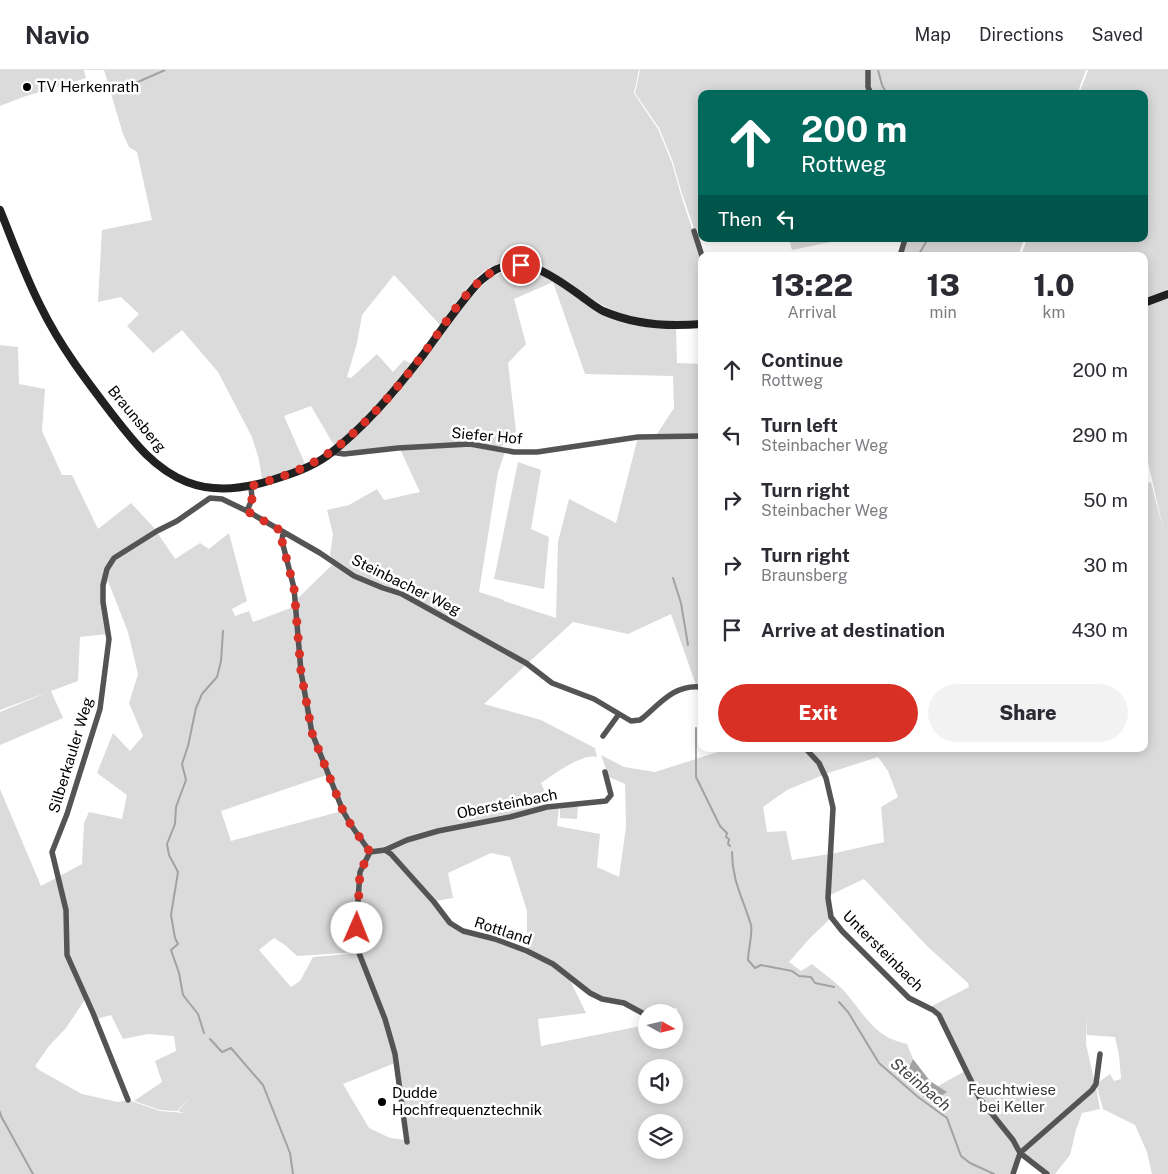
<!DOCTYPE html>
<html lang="en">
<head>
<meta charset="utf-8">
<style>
  :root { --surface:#fff; --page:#f2f2f3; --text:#2b2b33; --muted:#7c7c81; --line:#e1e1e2; --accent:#d93025 }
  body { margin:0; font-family:"Public Sans",sans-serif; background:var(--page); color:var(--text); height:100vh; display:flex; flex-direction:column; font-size:19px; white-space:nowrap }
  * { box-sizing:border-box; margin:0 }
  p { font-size:16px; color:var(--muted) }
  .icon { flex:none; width:28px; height:28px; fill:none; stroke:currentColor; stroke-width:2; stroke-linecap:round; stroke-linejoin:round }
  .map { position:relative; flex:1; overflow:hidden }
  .side { position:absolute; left:698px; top:182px; width:450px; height:500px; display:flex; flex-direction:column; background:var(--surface); border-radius:10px; box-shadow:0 2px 12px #0003 }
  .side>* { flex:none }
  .top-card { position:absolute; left:698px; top:20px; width:450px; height:152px; border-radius:10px; box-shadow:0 2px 12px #0003; background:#00695c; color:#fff; overflow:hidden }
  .needle { width:32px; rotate:98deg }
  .fabs { position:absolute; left:638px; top:934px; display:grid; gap:10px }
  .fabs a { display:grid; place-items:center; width:45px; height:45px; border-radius:50%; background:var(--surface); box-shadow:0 2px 12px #0003; font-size:25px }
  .pin { position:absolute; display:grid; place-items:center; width:42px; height:42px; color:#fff; margin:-21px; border:2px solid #fff; border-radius:50%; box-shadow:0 1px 5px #0007 }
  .me { position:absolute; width:55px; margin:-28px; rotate:1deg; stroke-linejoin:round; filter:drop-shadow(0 0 4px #0008) }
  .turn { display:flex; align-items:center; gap:18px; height:105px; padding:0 20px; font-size:22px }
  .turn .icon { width:65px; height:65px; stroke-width:2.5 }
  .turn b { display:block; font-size:35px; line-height:42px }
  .then { display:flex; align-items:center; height:48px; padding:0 20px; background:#0003; gap:10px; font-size:19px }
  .eta { display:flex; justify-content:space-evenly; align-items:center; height:85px; text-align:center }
  .eta b { font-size:30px; font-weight:800; line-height:35px }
  .button { display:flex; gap:10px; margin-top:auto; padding:10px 20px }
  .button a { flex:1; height:58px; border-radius:30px; background:var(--accent); color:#fff; font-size:20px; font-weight:800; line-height:58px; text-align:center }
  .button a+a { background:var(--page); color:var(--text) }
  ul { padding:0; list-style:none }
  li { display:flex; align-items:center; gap:15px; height:65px; padding:0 20px }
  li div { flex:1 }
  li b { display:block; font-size:19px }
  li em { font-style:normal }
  header { display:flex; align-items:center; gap:30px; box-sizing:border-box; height:70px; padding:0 25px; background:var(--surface); border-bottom:1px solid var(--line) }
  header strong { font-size:24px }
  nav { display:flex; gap:28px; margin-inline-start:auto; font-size:18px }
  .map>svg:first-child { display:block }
  .green { fill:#dbdbdb; fill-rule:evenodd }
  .water { fill:#a2a2a2 }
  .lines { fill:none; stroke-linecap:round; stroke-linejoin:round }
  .stream { stroke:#a2a2a2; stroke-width:2 }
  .minor { stroke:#545454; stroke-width:5.5 }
  .secondary { stroke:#212121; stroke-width:8 }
  .route { stroke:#d93025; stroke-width:9; stroke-dasharray:0 16.2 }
  .poi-dot { fill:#000; stroke:#fff; stroke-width:2 }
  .labels { text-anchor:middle; stroke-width:5; stroke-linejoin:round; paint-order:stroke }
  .poi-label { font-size:15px; fill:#000; stroke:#fff; text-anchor:start }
  .street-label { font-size:15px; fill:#000; stroke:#fff }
  .park-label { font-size:15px; fill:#323232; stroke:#fff }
  .water-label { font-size:16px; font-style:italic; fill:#434343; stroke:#fff }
</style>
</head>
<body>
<header>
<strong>Navio</strong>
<nav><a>Map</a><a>Directions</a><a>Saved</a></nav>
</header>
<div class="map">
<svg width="1168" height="1104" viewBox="0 0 1168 1104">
  <rect width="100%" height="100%" fill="#fff"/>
  <path class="green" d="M 0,0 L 84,0 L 86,8 L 23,27 L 0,36 Z
    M 104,0 L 639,0 L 634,23 L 658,59 L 672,93 L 681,125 L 701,187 L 701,250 C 674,252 645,253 618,243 C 596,234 578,218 557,205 C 535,190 509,185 486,200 C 468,212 453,240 441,256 L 394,205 L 362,245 L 357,273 L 347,307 L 351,308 L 377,284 L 393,302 L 404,290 L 412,294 L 378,333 L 335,377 L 311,336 L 284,346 L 306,396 L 278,405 L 262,409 L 259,390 L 252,367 L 218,302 L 182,260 L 153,283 L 127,256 L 139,244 L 121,227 L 98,232 L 102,160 L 152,150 L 137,82 L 129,77 L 123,64 Z
    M 640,0 L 867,0 L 870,24 L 701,24 L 701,159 L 695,161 L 682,124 L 673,92 L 659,58 L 635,23 Z
    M 869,0 L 1086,0 L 1077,24 L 872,24 L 869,17 Z
    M 1088,0 L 1168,0 L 1168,219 L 1144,229 L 1144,186 L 1021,186 L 1027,169 L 1144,169 L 1144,24 L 1079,24 Z
    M 789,169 L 845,169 L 792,180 Z
    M 906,169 L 1024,169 L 1018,186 L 901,186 Z
    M 511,199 C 521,201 532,202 541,205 C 563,213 580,233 600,243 C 625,254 649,258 676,259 L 677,293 L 701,294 L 701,364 L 657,364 L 674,338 L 673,306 L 585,304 L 553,212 L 514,229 L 526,274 L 508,293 L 516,361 L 499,379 L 470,373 L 340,381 L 339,380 L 445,259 L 469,229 L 491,207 Z
    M 1168,227 L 1168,1104 L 1152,1104 L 1147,1082 L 1135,1055 L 1103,1039 L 1096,1014 L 1110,1004 L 1114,1011 L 1121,1009 L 1119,985 L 1115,967 L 1087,965 L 1087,943 L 1086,974 L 1095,1014 L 1021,1082 L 981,1028 L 940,944 L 930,937 L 969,917 L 968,913 L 928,877 L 864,809 L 828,826 L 831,784 L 884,772 L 881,737 L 898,727 L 888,701 L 878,687 L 825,704 L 807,679 L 1144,679 L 1144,414 L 1151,412 L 1164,462 L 1144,375 L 1144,236 Z
    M 0,275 L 18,277 L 19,314 L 45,319 L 42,361 L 62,405 L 72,405 L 98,459 L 131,433 L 156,460 L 113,488 L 102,515 L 107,564 L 80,567 L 78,611 L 0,640 Z
    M 638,367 L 701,367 L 701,616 L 696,615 L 671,544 L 628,564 L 573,552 L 528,593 L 403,523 L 368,511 L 339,495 L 330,485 L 333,464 L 327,440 L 349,435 L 377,419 L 384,430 L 420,422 L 400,379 L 470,375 L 505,382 L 498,402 L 479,522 L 504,530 L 504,531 L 556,548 L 558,472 L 569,429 L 616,453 Z
    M 518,392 L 541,400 L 531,459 L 549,467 L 544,519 L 494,509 Z
    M 157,462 L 175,489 L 200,473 L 209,479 L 229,463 L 247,531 L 232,539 L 235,546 L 249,541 L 253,552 L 296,536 L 297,558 L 299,557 L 297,529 L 333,494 C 355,507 377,518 402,525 L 526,595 L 484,634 L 541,650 L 595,678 L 597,687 C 582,683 553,705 541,713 L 549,731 L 549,734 C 511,748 475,750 436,760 C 414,766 393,778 371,781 L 344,740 L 312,661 L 311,662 L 327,705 L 221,741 L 231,771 L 342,741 C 350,756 361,768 370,782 L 385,780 L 438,761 L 509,748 L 546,738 L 559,736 L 557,756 L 600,764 L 597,797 L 619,807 L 626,757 L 625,714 L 609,707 L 601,685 L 624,697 L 655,702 L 721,681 L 720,679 L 804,679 L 818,694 L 823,705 L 787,720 L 763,737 L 767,762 L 786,761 L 792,790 L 829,784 L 826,828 L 830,849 L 810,868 L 789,892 L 801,901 L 812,894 C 823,903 836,912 845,922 C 866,946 874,967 907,974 L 913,989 L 906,1004 L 924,1024 L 935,1030 L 946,1022 L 938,1016 L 965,1001 L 978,1029 L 1012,1071 L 1017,1080 L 1016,1092 L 1010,1104 L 0,1104 L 0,719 L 41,816 L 82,794 L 84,753 L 89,742 L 122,749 L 127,725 L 97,703 L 113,663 L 130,681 L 143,666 L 129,633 L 138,604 L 128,562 L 108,511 L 104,519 C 105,486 132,477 157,462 ZM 491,783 L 510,787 L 527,841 L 527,880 L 553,893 L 591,922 L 602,927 L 625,932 L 644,943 L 677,938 L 679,949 L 674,950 L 674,970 L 646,970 L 646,955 L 541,976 L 538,949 L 586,943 L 568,906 L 553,895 L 527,883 L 495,870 L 463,862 L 449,853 L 396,791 L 435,831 L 453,828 L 448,803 ZM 274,868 L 285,875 L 297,886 L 359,882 L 386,948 L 396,984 L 409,1074 L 407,1073 L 406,1070 L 390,1068 L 369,1058 L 343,1014 L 395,993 L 384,949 L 358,883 L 313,887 L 300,911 L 291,917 L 259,880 ZM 66,882 L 97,949 L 111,945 L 123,969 L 148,964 L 174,966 L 176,981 L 155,991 L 162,1012 L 134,1031 L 160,1040 L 177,1041 L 192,1026 L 178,1041 L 184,1043 L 160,1041 L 128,1030 L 118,1032 L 82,1024 L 39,1000 L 35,996 L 49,976 L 66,958 L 86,928 L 66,885 ZM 646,998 L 674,998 L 674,1025 L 646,1025 ZM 646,1052 L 674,1052 L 674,1080 L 646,1080 Z
    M 51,621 L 63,648 L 0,675 L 0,642 Z
    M 578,736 L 577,749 L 560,748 L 560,737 Z
    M 1096,1017 L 1100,1039 L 1082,1043 L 1076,1060 L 1070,1085 L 1055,1104 L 1051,1104 L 1024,1083 Z"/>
  <path class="water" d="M 913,989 L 930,1011 L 947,1022 L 935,1030 L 924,1024 L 906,1004 Z"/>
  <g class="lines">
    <path class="stream" d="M 878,0 L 882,15 L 887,24
      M 131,15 L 165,0
      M 920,186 L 919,184 L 926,172 L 926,169
      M 673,508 L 681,533 L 688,575
      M 696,658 L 696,707 L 720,756 L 727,763 L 726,767 L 729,769 L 728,774 L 730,776
      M 732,782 C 732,811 743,828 751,855 C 753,862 748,881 748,890 L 755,898 L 761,895 L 792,901 L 799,906 L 811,907 L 815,913 L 834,917
      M 839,932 L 848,942 L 879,993 L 918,1027 L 947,1048 L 961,1086 L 970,1093 L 994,1104
      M 204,963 L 198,944 L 183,925 L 179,903 L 171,880 L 178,874 L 175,868 L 171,845 L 178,802 L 169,785 L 167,774 L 175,754 L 176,737 L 186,710 L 182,694 L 188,676 L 196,638 L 202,624 L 217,607 L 221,591 L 223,561
      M 210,969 L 222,982 L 231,978 L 263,1015 L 290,1083 L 293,1104
      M 0,1042 L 1,1046 L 33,1104"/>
    <path class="minor" d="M 868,0 L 868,17 L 871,24
      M 694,161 L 702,186
      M 900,186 L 905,169
      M 331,382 L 344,384 L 398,378 L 470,374 L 514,382 L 537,382 L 638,367 L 701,366
      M 247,441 L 252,429 L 251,416
      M 283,462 L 282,471 L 294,518 L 301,602 L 312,663 L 343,741 L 351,755 L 370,782
      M 603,666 L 619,644
      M 806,679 L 819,693 L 826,708 L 833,738 L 828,828 L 831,847 L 842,861 L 909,928 L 933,940 L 939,945 L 980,1029 L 1013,1070 L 1020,1083 L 1047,1104
      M 385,780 L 391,784 L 434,832 L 450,853 L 463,861 L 495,869 L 527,881 L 553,894 L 590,923 L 602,929 L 624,933 L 646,945
      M 370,782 L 360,802 L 358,830 L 359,883 L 385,949 L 395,984 L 407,1072
      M 370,782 L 385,780 L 407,770 L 438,761 L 510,747 L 547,737 L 606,731 L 611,725 L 605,702
      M 128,1030 L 93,943 L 67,885 L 66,840 L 52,782 L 67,744 L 100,639 L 109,569 L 103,532 L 103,515 L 107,499 L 114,488 L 157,461 L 177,451 L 210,428 L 222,429 L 247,441 L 320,483 L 354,506 L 383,518 L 402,524 L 526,593 L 552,613 L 594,629 L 631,651 L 640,650 L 644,647 C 661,632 676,614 701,617
      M 1013,1104 L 1020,1083 L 1092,1020 L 1096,1014 L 1100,984"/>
    <path class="secondary" d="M 0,140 C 13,172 25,206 41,237 C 60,276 86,310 112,344 C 133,371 154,399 187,412 C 215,423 244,419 272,410 C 291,404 310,398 327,386 C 364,358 395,321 423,285 C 441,261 458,235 478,213 C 484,208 490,202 497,199 C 527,185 557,209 581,226 C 588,231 595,237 603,241 C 635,255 667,257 701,254
      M 1144,233 L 1168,224"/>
  </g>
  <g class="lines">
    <path class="route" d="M 357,858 L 360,802 L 370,782 L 351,755 L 343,741 L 312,663 L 301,602 L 294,518 L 282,471 L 283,462 L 247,441 L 252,429 L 251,416 C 288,406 319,394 348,368 C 376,343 402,313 424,283 C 444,257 462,223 489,204 C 499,197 509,196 521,195"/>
  </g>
  <g class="poi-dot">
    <circle cx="27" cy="17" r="5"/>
    <circle cx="382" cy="1032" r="5"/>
  </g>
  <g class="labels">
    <g class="poi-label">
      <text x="37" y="22">TV Herkenrath</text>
      <text x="392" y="1028">Dudde<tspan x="392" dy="17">Hochfrequenztechnik</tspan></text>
    </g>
    <g class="street-label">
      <text transform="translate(137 349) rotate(50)" y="5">Braunsberg</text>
      <text transform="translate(487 366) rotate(5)" y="5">Siefer Hof</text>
      <text transform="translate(406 515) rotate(26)" y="5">Steinbacher Weg</text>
      <text transform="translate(71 685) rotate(-73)" y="5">Silberkauler Weg</text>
      <text transform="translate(507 734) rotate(-11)" y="5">Obersteinbach</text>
      <text transform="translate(503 861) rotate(18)" y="5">Rottland</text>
      <text transform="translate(883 881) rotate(45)" y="5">Untersteinbach</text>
    </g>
    <g class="park-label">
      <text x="1012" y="1025">Feuchtwiese<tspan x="1012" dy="17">bei Keller</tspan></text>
    </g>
    <g class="water-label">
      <text transform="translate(921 1014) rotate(40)" y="6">Steinbach</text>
    </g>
  </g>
</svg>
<div class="fabs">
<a><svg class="needle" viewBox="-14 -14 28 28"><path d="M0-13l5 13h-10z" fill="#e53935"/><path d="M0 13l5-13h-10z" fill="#7c7c81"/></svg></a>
<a><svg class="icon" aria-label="sound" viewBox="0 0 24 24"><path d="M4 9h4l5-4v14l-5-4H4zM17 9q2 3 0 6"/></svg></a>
<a><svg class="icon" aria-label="layers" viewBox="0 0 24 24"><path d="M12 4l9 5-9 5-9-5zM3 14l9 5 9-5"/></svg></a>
</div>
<div class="pin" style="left:521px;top:195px;background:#d93025"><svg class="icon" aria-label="arrive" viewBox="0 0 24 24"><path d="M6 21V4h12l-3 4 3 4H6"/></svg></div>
<svg class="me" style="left:357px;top:858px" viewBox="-20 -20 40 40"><circle r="19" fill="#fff"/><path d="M0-13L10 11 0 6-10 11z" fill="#d93025"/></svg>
<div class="top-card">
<div class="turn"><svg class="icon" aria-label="ahead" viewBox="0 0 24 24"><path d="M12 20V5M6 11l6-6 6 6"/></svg><div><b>200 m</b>Rottweg</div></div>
<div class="then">Then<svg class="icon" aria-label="left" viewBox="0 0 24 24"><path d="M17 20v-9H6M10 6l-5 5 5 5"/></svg></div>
</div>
<section class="side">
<div class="eta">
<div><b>13:22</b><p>Arrival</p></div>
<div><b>13</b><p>min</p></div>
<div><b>1.0</b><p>km</p></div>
</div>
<ul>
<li><svg class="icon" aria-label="ahead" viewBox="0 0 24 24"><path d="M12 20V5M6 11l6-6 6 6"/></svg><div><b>Continue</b><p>Rottweg</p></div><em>200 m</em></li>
<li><svg class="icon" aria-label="left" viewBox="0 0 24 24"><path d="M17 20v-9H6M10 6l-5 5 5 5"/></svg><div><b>Turn left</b><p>Steinbacher Weg</p></div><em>290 m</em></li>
<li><svg class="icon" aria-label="right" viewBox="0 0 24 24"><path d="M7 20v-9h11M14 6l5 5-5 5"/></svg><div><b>Turn right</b><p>Steinbacher Weg</p></div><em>50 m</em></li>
<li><svg class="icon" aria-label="right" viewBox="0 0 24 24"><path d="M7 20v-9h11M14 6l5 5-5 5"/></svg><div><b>Turn right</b><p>Braunsberg</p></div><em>30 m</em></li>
<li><svg class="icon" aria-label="arrive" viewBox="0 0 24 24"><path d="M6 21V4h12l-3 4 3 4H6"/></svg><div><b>Arrive at destination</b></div><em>430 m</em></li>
</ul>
<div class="button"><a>Exit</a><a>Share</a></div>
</section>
</div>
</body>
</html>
